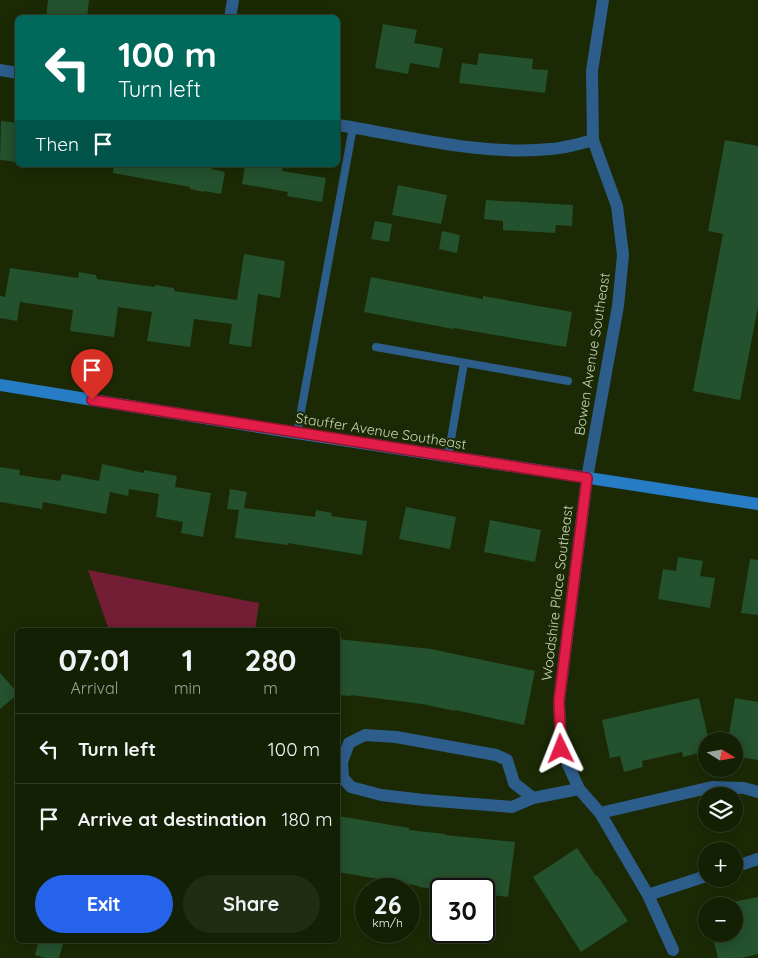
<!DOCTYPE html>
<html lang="en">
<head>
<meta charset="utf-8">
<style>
  :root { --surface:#142004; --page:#212d13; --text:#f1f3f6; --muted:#9da39a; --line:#333e26; --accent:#2563eb }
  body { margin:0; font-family:Quicksand,sans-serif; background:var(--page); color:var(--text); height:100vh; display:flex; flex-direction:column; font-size:19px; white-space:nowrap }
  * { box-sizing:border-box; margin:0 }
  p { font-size:16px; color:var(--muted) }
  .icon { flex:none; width:28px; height:28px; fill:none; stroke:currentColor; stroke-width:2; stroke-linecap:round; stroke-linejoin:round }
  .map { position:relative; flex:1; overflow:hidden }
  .details { position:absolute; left:15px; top:628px; width:325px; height:315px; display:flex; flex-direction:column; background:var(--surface); border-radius:8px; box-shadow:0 2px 12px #0003,0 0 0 1px var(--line) }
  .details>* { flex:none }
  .banner { position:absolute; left:15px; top:15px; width:325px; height:152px; border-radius:8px; box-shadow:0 2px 12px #0003,0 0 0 1px var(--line); background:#00695c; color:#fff; overflow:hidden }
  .needle { width:32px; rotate:101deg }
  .controls { position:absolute; left:698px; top:732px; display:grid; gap:10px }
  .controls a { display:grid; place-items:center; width:45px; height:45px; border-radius:50%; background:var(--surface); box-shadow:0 2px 12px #0003,0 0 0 1px var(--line); font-size:25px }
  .speed { position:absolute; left:355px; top:878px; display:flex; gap:10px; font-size:25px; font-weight:700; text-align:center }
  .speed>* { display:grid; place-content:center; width:65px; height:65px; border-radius:50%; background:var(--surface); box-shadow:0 2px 12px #0003,0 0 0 1px var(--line); line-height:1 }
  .speed small { font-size:12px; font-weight:400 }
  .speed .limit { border:2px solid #111; border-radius:8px; background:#fff; color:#111 }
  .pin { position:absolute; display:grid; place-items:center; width:42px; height:42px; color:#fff; margin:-51px -21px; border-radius:50% 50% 50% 0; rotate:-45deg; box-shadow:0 0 5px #0007 }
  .pin .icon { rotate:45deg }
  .me { position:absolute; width:55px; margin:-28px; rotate:358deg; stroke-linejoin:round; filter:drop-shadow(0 0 4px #0008) }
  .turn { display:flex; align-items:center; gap:18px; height:105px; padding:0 20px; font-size:22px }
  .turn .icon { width:65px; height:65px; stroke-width:2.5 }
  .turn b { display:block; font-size:35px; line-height:42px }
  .then { display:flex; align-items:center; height:48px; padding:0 20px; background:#0003; gap:10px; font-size:19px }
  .eta { display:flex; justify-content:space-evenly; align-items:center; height:85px; text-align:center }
  .eta b { font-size:30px; font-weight:700; line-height:35px }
  .button { display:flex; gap:10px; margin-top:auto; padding:10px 20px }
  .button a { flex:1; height:58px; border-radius:30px; background:var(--accent); color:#fff; font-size:20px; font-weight:700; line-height:58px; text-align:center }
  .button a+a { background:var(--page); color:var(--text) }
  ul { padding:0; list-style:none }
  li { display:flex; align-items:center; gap:15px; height:70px; padding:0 20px; border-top:1px solid var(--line) }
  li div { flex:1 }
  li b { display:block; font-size:19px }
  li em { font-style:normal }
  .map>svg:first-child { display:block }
  .green { fill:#741e35 }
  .building { fill:#24512e }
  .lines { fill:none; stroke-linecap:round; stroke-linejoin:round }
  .lane { stroke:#2d5d8b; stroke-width:8 }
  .street { stroke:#2d5d8b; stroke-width:12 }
  .secondary { stroke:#267cc5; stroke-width:12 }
  .route-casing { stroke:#92132f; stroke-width:12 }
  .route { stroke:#e11d48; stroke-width:9 }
  .labels { text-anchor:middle; stroke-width:4; stroke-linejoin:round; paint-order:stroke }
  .street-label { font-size:14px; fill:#c9d7bc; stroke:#1b2a05 }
</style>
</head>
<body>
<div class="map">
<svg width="758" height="958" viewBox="0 0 758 958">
  <rect width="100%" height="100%" fill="#1b2a05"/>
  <path class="green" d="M 88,570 L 259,603 L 255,630 L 109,630 Z"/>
  <path class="building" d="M 48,0 L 89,0 L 87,18 L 46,18 Z
    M 383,24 L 417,30 L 414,43 L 443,48 L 439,68 L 410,63 L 408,74 L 375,68 Z
    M 479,53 L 533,59 L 532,69 L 548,70 L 545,93 L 459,83 L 462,63 L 477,65 Z
    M 1,121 L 18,123 L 18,162 L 0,160 Z
    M 725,140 L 758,146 L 758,307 L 740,400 L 693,391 L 723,234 L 708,231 Z
    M 114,165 L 213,165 L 212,169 L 225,172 L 221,194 L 204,191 L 204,192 L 190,189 L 190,187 L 113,173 Z
    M 245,165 L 283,165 L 282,171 L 326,178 L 322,202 L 287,196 L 288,192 L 242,184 Z
    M 398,185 L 447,195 L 441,224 L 392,215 Z
    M 486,200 L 573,205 L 572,226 L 556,225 L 555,233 L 503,230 L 503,221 L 484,219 Z
    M 375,221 L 392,224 L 389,242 L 371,239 Z
    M 442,231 L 460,235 L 457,253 L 439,249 Z
    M 244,254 L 285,261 L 280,298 L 258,294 L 251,347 L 229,344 L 232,324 L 194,319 L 190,347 L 147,341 L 152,312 L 118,307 L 114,337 L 70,331 L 73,310 L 20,302 L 17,321 L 0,318 L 0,296 L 5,297 L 10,268 L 78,278 L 79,272 L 96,275 L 97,279 L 155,287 L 155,285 L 174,288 L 174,291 L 237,300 Z
    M 371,277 L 483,299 L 483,296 L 572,312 L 566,347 L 454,328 L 453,329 L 364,312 Z
    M 102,464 L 144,473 L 144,470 L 177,476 L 175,487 L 211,493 L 203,537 L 181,533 L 183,522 L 156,517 L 159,494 L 129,489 L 128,496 L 110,492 L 106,514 L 43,502 L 42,509 L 0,502 L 0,467 L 20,470 L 19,475 L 60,481 L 62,474 L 99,481 Z
    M 230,489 L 247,492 L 244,508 L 315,517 L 316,510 L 332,513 L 331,516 L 367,521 L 362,555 L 288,543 L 288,545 L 235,538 L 239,510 L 227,509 Z
    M 406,507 L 456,517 L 450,549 L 399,539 Z
    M 490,520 L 541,530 L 535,562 L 484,552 Z
    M 678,557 L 703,561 L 700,576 L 715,578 L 710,608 L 658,599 L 663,569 L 676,571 Z
    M 750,559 L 758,560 L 758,615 L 741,613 Z
    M 338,639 L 431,649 L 535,671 L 524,725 L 455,710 L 455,711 L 422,704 L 351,695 L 351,696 L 338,695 Z
    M 0,673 L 18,693 L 18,694 L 0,709 Z
    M 699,698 L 709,741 L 700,741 L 702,752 L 683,757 L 682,752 L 642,761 L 643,767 L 624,772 L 620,756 L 610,758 L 602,720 Z
    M 735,698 L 758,702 L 758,760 L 734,756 L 734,741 L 728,741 Z
    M 338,816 L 409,828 L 409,830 L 445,834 L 445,835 L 515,842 L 508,897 L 484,894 L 484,889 L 434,889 L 419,887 L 419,886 L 338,872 Z
    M 577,848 L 596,876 L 597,875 L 628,921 L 581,952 L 533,877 Z
    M 758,897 L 758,954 L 742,958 L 718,958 L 712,934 L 734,934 L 734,926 L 738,926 L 733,902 Z
    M 39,940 L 64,940 L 59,958 L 46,958 L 35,955 Z"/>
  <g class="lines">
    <path class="lane" d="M 376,347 L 568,381
      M 297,433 L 353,127
      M 448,457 L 464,363"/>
    <path class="street" d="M 603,0 L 592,71 L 593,140 L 617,206 L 623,255 L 618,306 L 587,478 L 559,701 L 561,749 L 579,789 L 600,813 L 648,895 L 673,950
      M 230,18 L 233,0
      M 0,70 L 18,73
      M 338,125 C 408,136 479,156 551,149 C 565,148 579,144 593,140
      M 533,798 L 514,783 L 507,760 L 496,755 L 396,737 L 365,735 L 349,743 L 342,762 L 343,778 L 351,787 L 381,795 L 424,800 L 512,807 L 533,798 L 579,789
      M 600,813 L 712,787 L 744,788 L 758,792
      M 734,867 L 758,859
      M 648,895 L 706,876"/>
    <path class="secondary" d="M 0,385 L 297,433 L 758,504"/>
  </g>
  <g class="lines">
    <g class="route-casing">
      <path id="route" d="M 92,400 L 587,478 L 559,701 L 561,749"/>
    </g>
    <use href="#route" class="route"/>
  </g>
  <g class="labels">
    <g class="street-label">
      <text transform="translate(592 354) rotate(-81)" y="5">Bowen Avenue Southeast</text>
      <text transform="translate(381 431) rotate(9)" y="5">Stauffer Avenue Southeast</text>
      <text transform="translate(557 593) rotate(-83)" y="5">Woodshire Place Southeast</text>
    </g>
  </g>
</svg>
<div class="controls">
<a><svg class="needle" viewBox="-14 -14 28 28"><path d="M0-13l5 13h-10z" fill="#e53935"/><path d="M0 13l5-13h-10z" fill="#9da39a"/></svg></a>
<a><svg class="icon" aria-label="layers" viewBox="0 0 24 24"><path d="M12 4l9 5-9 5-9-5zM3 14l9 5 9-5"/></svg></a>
<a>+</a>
<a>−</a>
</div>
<div class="speed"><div>26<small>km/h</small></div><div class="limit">30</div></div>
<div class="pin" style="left:92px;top:400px;background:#d93025"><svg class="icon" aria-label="arrive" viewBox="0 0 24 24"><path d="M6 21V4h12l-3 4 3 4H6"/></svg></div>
<svg class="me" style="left:561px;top:749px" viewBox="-20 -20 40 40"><path d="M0-17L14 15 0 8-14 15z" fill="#e11d48" stroke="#fff" stroke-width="4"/></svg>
<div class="banner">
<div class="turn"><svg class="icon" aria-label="left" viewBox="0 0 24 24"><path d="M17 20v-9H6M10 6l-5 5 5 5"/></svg><div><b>100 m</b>Turn left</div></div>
<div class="then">Then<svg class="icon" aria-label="arrive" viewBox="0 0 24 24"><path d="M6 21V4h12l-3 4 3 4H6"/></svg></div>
</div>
<section class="details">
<div class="eta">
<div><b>07:01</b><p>Arrival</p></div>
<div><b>1</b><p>min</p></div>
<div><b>280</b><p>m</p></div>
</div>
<ul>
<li><svg class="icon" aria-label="left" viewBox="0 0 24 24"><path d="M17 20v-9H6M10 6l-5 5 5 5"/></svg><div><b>Turn left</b></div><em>100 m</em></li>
<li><svg class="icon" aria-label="arrive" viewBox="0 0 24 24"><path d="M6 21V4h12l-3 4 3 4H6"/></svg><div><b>Arrive at destination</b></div><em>180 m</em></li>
</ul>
<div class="button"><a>Exit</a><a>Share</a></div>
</section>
</div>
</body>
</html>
